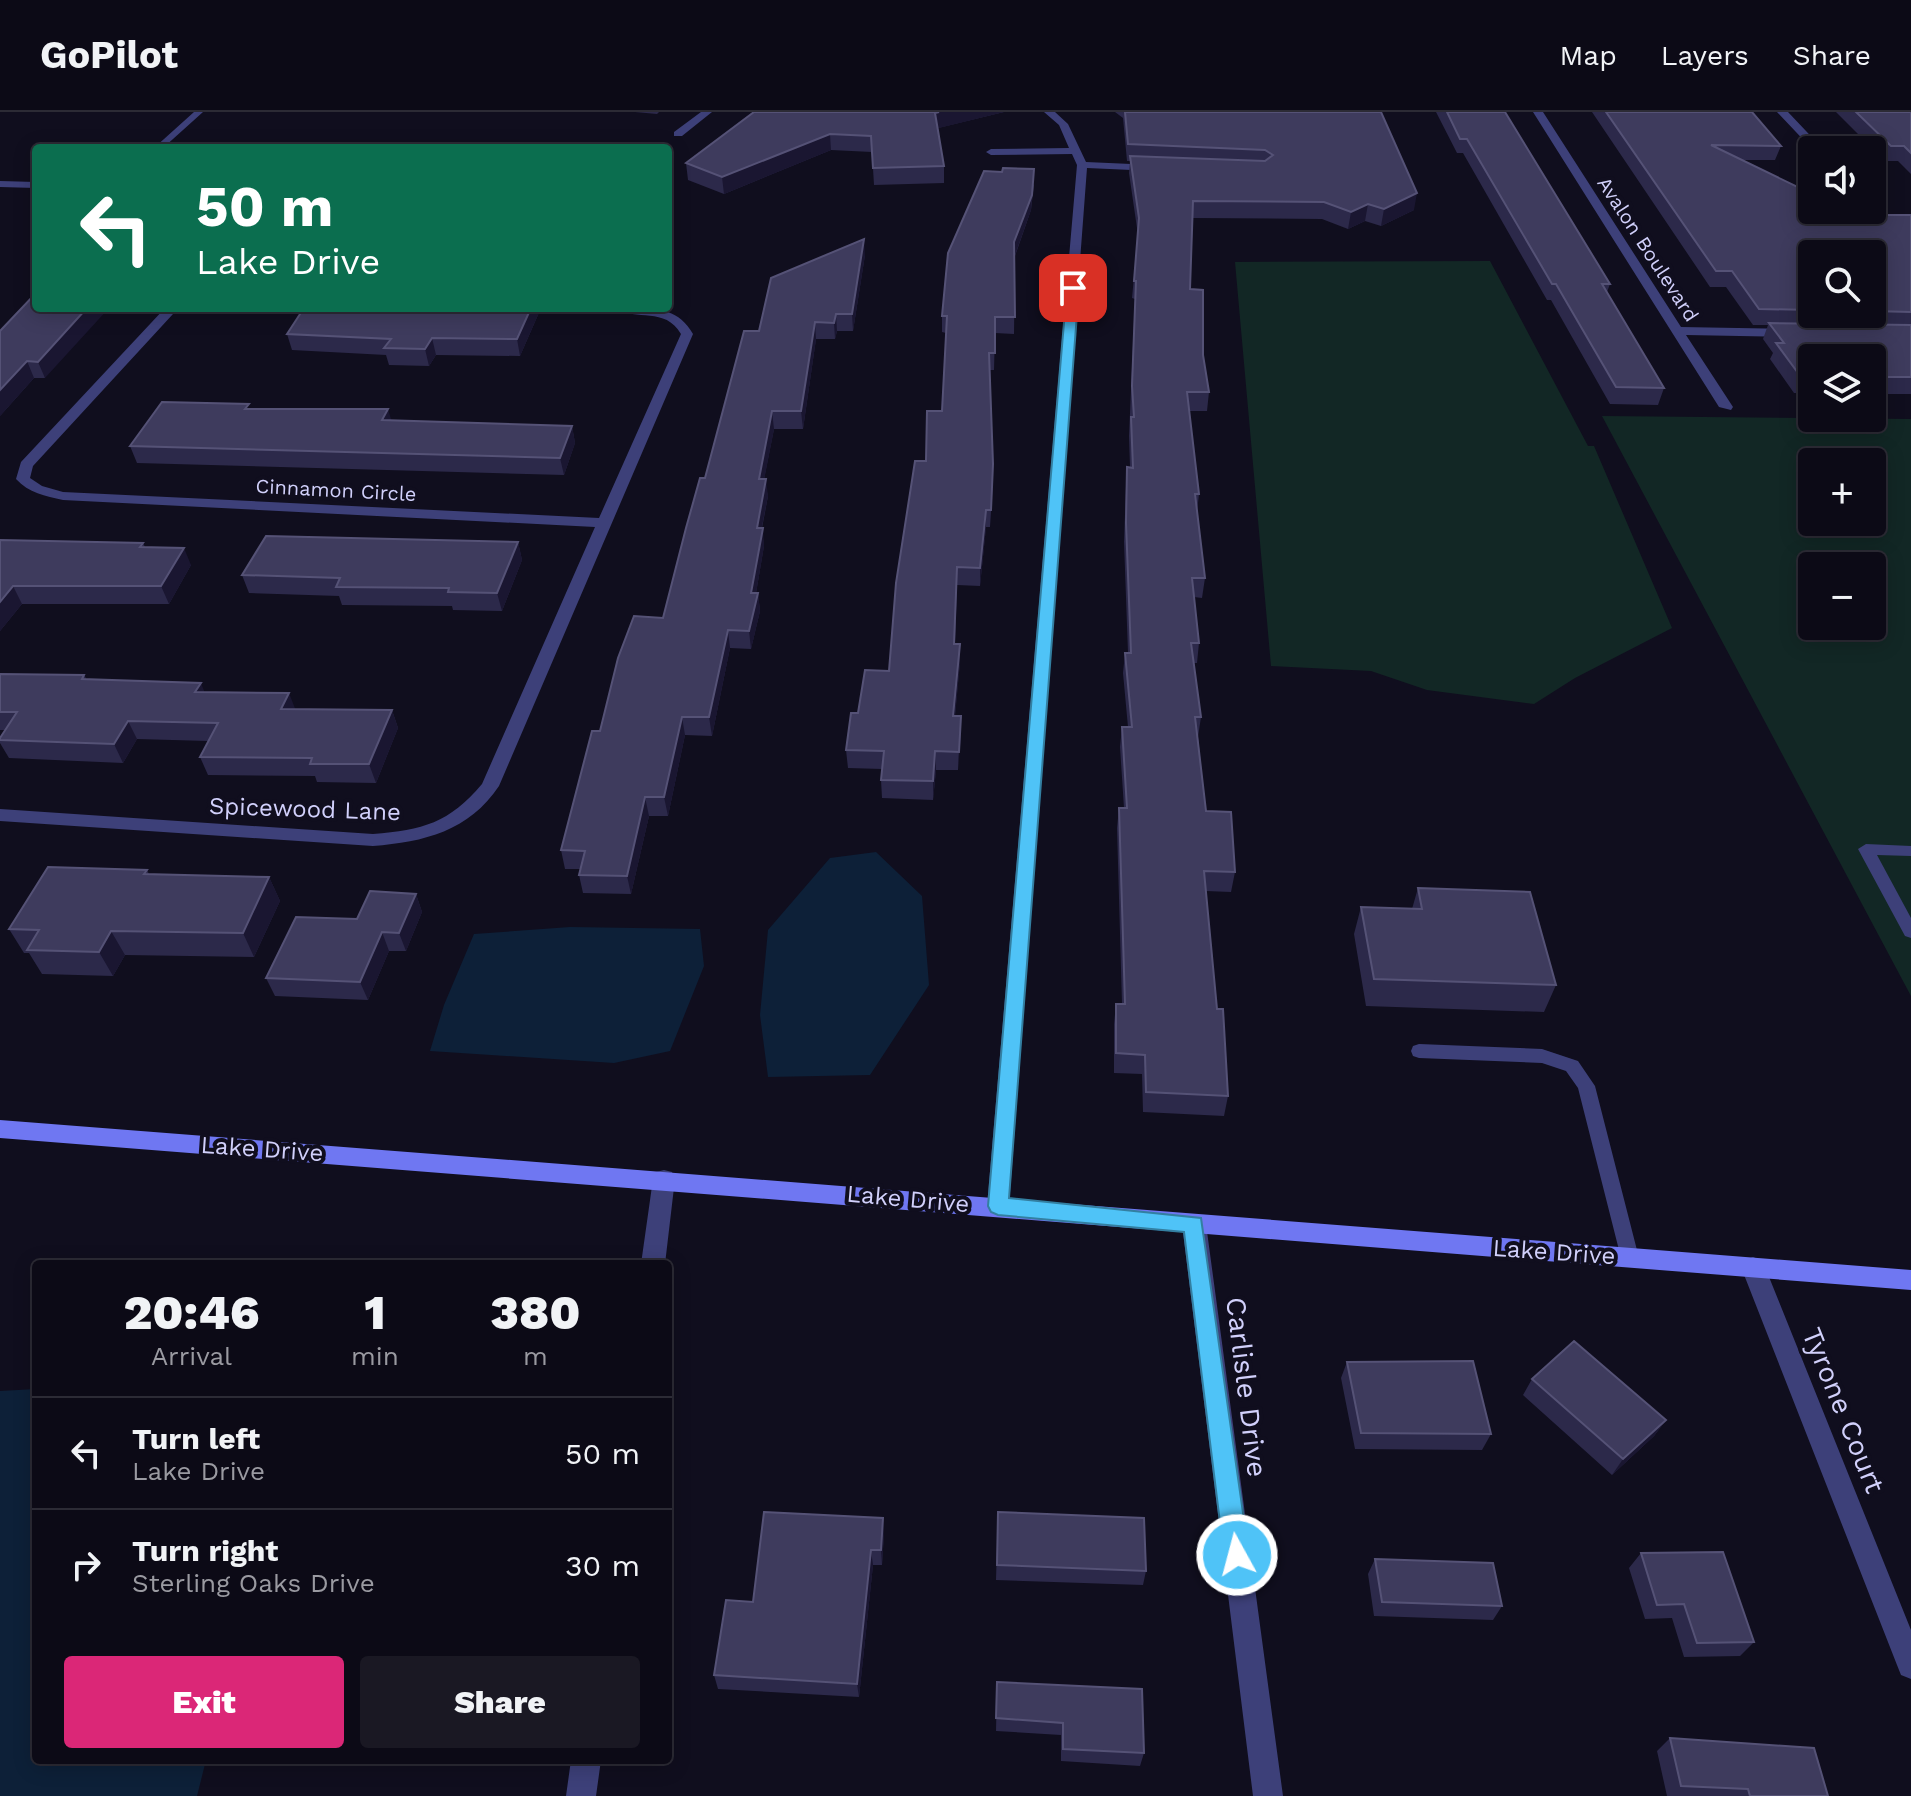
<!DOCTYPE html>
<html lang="en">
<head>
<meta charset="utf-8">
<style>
  :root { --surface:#0c0a16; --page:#1a1823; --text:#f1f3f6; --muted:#9a9aa1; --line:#2c2b35; --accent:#db2777 }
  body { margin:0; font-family:"Work Sans",sans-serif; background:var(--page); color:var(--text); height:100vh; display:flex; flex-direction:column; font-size:30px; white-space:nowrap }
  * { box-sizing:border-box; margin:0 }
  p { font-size:26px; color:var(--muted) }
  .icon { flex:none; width:44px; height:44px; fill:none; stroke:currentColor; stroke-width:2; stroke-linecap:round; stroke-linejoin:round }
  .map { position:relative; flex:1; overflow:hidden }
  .panel { position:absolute; left:32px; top:1148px; width:640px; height:504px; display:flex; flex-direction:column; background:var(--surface); border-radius:8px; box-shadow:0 4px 20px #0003,0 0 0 2px var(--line) }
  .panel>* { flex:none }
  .guide { position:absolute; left:32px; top:32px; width:640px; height:168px; border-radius:8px; box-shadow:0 4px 20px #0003,0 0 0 2px var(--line); background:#0b6e4f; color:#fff; overflow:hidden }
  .controls { position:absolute; left:1798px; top:24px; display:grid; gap:16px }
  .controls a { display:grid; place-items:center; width:88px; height:88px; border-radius:8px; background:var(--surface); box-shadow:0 4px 20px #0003,0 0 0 2px var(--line); font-size:40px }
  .pin { position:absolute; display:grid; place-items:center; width:68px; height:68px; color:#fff; margin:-34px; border-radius:16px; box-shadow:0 4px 12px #0006 }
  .me { position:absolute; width:88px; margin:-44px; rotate:353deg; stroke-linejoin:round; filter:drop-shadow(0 0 6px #0008) }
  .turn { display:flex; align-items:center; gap:28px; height:168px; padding:0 32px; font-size:36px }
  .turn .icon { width:104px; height:104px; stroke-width:2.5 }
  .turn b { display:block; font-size:56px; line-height:68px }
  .eta { display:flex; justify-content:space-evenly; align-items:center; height:136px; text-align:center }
  .eta b { font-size:48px; font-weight:800; line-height:56px }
  .cta { display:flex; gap:16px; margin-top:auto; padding:16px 32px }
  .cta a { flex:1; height:92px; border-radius:8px; background:var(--accent); color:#fff; font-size:32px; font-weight:800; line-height:92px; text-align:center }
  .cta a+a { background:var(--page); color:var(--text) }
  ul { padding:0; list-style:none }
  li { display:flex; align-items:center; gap:24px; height:112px; padding:0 32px; border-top:2px solid var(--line) }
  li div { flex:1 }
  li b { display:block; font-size:30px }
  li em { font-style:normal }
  header { display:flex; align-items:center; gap:48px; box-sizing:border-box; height:112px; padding:0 40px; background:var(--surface); border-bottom:2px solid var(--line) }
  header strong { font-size:38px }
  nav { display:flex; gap:44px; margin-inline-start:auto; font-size:28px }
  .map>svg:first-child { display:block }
  .green { fill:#122725; fill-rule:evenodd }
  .water { fill:#0d2038 }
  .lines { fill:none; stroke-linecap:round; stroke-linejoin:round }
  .lane { fill:#3d4079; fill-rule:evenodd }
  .street { fill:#3d4079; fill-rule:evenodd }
  .secondary { fill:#6f77f2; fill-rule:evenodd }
  .wall { fill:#2c294a; fill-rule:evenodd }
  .shaded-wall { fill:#1a1631 }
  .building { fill:#3e3b5d; stroke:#555276; stroke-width:2 }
  .route { fill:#4fc3f7; stroke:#337fa1; stroke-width:2 }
  .labels { text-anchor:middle; stroke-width:8; stroke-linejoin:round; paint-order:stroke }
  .far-street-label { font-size:20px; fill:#d1d0fb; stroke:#100e1e }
  .street-label { font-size:24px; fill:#d1d0fb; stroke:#100e1e }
  .near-street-label { font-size:28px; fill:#d1d0fb; stroke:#100e1e }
</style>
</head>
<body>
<header>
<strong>GoPilot</strong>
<nav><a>Map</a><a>Layers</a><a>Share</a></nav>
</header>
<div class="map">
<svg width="1911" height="1684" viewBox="0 0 1911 1684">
  <rect width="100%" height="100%" fill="#100e1e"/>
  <path class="green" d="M 1490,149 L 1588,334 L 1594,334 L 1672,516 L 1575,566 L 1534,592 L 1427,578 L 1371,559 L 1271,554 L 1235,150 Z
    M 1602,304 L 1911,307 L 1911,884 ZM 1812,350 L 1872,350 L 1872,410 L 1812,410 ZM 1812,454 L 1872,454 L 1872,514 L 1812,514 Z"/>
  <path class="water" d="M 876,740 L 922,784 L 929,873 L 870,963 L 768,965 L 760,903 L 768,818 L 830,746 Z
    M 570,815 L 700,817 L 704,854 L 670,939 L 614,951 L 430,939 L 444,893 L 474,822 Z
    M 36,1277 L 36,1648 L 206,1648 L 197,1684 L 0,1684 L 0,1279 Z"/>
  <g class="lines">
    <path class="lane" d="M 194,0 L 203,0 L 163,36 L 154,36 Z
      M 1866,732 L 1911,734 L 1911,744 L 1877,743 L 1911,806 L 1911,826 L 1905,824 L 1858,737 Z
      M 1419,932 L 1542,937 L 1578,949 L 1595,974 L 1639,1146 L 1637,1152 L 1630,1154 L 1623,1152 L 1621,1146 L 1578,976 L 1566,959 L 1542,951 L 1419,946 L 1413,944 L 1411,939 L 1413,934 Z"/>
    <path class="street" d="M 701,0 L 712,0 L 682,24 L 674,24 L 674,20 Z
      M 1044,0 L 1055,0 L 1068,12 L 1086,50 L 1154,53 L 1159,56 L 1154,59 L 1087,56 L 1009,1094 L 1006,1101 L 998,1104 L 990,1101 L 987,1094 L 1077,53 L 1072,42 L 991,43 L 986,40 L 991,37 L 1069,36 L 1059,13 Z
      M 1533,0 L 1543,0 L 1681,215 L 1791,217 L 1797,221 L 1791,225 L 1686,223 L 1733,295 L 1731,298 L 1719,295 Z
      M 1777,0 L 1788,0 L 1824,38 L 1813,38 Z
      M 0,69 L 36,70 L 36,76 L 0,75 Z
      M 165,196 L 183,196 L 173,202 L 33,354 L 30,366 L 42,374 L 63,380 L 599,406 L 681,222 C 665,194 636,210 616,196 C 647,196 676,192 693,222 L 499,674 C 469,719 424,730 373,734 L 0,709 L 0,697 L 373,722 C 423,718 449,711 482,672 L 595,415 L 63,388 C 45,384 29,381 16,367 L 21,350 Z
      M 664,1058 L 672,1060 L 675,1067 L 665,1152 L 641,1152 L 653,1067 L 656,1060 Z
      M 1194,1102 L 1202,1105 L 1206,1112 L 1283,1684 L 1253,1684 L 1182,1112 L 1186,1105 Z
      M 1753,1145 L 1761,1148 L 1765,1155 L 1911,1518 L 1911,1567 L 1901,1563 L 1897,1553 L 1741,1155 L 1745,1148 Z
      M 571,1648 L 601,1648 L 596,1684 L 566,1684 Z"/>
    <path class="secondary" d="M 0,1008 L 1911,1158 L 1911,1178 L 0,1026 Z"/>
  </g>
  <path class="wall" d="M 635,0 L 659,0 L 657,2 Z
    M 754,0 L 1004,0 L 938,16 L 944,54 L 944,71 L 874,73 L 872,40 L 831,38 L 724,82 L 688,68 L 686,51 Z
    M 1115,0 L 1381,0 L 1414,98 L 1381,114 L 1365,109 L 1348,117 L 1322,107 L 1193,106 L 1190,177 L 1203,243 L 1209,280 L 1207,299 L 1189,299 L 1199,382 L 1197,400 L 1205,466 L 1202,486 L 1194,485 L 1199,531 L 1197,551 L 1194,551 L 1201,605 L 1198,625 L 1206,699 L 1235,760 L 1231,780 L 1206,779 L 1217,897 L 1228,984 L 1224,1004 L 1143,1000 L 1142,962 L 1114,961 L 1114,912 L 1116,892 L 1122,892 L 1117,716 L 1119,696 L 1124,696 L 1120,635 L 1122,615 L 1128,615 L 1123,561 L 1125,541 L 1128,541 L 1124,430 L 1126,374 L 1127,355 L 1130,355 L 1129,324 L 1135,187 L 1132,186 L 1138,123 L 1129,61 L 1130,49 L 1127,49 L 1123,6 Z
    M 1436,0 L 1505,0 L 1610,172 L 1607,180 L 1664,276 L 1658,293 L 1610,292 L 1551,188 L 1547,188 L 1463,41 L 1457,41 Z
    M 1592,0 L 1752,0 L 1781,34 L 1775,48 L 1742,48 L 1854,103 L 1911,103 L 1911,282 L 1872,282 L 1872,246 L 1812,246 L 1812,281 L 1794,281 L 1770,247 L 1773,241 L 1763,227 L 1768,213 L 1753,213 L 1726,175 L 1710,175 ZM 1812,142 L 1872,142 L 1872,202 L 1812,202 Z
    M 1836,0 L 1911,0 L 1911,62 L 1898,49 L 1885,49 Z
    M 1034,72 L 1031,98 L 1015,144 L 1014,222 L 995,221 L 994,258 L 990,258 L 993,369 L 990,415 L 986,415 L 980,474 L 957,473 L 955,532 L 960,532 L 960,550 L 955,604 L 961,604 L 958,658 L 936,658 L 933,688 L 882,686 L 881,668 L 882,657 L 848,656 L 846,638 L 858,601 L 889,559 L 926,349 L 942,299 L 946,221 L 942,220 L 942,204 Z
    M 865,143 L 853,219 L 837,219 L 835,227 L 816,227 L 803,317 L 774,317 L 764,367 L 768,384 L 762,416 L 764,434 L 756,481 L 758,481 L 760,499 L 751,537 L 730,536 L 712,624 L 685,623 L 668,704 L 649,704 L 631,782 L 583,781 L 579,763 L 581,757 L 565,757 L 561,738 L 600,619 L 663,506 L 705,366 L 759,219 Z
    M 36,181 L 45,266 L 34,266 L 0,304 Z
    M 304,196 L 541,196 L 520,244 L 436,243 L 429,254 L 389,253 L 386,243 L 292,238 L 287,222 Z
    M 251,297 L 391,308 L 572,314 L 575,331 L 564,363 L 137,351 L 130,334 Z
    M 0,428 L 143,431 L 145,435 L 191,453 L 169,492 L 22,492 L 0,519 Z
    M 518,430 L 522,448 L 502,499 L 453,498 L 452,494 L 342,493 L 339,484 L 249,481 L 242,463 Z
    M 0,562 L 84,563 L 87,568 L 205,580 L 295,597 L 392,598 L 398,616 L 376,671 L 317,670 L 315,664 L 208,663 L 200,645 L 208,629 L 137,627 L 123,651 L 9,646 L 0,631 L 0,626 L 5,618 L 0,618 Z
    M 147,758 L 149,762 L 269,765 L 280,789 L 254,845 L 125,843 L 113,864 L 42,862 L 29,841 L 24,841 L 9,817 Z
    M 1418,776 L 1556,873 L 1544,900 L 1366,894 L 1354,822 L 1361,795 L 1412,797 Z
    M 416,782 L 422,800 L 406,839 L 389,839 L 368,888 L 275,884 L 266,866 L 357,807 Z
    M 1347,1250 L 1491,1322 L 1482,1338 L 1355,1337 L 1341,1266 Z
    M 1532,1267 L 1666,1308 L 1654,1324 L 1612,1363 L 1523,1283 Z
    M 998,1400 L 1146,1459 L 1143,1473 L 996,1468 Z
    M 884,1421 L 882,1453 L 873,1453 L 859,1585 L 718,1577 L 714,1563 L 753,1490 Z
    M 1641,1441 L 1754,1530 L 1740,1544 L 1684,1545 L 1672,1506 L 1645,1507 L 1629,1456 Z
    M 1375,1447 L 1502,1494 L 1493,1508 L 1374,1504 L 1368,1462 Z
    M 997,1570 L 1144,1641 L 1140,1654 L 1061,1649 L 1061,1623 L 996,1619 Z
    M 1670,1626 L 1828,1684 L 1667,1684 L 1657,1639 Z"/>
  <path class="shaded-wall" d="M 939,0 L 1004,0 L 935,17 L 935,1 Z
    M 830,22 L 831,38 L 724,82 L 722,65 Z
    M 1034,57 L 1031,98 L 1014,146 L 1014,130 Z
    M 1417,81 L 1414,98 L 1381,114 L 1384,97 Z
    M 1368,92 L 1365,109 L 1348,117 L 1351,100 Z
    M 864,127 L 865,143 L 853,219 L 852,202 Z
    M 87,196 L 109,196 L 45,266 L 38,250 Z
    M 531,196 L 541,196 L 520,244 L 517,227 Z
    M 836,202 L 837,219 L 835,227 L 834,211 Z
    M 815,210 L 816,227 L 803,317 L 801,299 Z
    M 432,226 L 436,243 L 429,254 L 425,237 Z
    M 27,249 L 34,266 L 0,304 L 0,278 Z
    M 388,297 L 393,314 L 382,308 Z
    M 772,299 L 774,317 L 761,384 L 759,367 Z
    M 572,314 L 575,331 L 564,363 L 560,346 Z
    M 766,367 L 768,384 L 758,434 L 757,416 Z
    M 986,398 L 986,415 L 980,474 L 980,456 Z
    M 763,416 L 764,434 L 753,499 L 751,481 Z
    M 518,430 L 522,448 L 502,499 L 497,481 Z
    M 184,436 L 191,453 L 169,492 L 161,474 Z
    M 13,474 L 22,492 L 0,519 L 0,490 Z
    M 758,481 L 760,499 L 751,537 L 749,519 Z
    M 728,518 L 730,536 L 712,624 L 709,605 Z
    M 960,532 L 960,550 L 953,622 L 953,604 Z
    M 201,571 L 208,589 L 195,580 Z
    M 289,581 L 296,599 L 281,597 Z
    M 392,598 L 398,616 L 376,671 L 369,652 Z
    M 961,604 L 961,623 L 958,658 Z
    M 682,605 L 685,623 L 668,704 L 664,685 Z
    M 128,609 L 137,627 L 123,651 L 114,632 Z
    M 935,639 L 936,658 L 933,688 L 933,669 Z
    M 645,685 L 649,704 L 631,782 L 627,764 Z
    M 269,765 L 280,789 L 254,845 L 243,821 Z
    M 416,782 L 422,800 L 406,839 L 399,821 Z
    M 111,819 L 125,843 L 113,864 L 99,840 Z
    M 382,820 L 389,839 L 368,888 L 360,870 Z
    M 1666,1308 L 1654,1324 L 1612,1363 L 1623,1347 Z
    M 883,1406 L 884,1421 L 882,1453 L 881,1438 Z
    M 871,1438 L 873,1453 L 859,1585 L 857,1572 Z"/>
  <path class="building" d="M 754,0 L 939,0 L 935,1 L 944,54 L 873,56 L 871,24 L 830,22 L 722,65 L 686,51 Z
    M 1125,0 L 1381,0 L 1417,81 L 1384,97 L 1368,92 L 1351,100 L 1324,90 L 1193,89 L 1190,177 L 1203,178 L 1203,243 L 1209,280 L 1187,280 L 1199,382 L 1195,382 L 1205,466 L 1192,466 L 1199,531 L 1191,531 L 1201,605 L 1195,605 L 1206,699 L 1231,700 L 1235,760 L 1204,759 L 1217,897 L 1223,897 L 1228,984 L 1146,980 L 1145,943 L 1116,941 L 1116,892 L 1125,892 L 1119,696 L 1127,696 L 1122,615 L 1132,615 L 1125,541 L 1131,541 L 1126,411 L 1127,355 L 1133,356 L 1131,305 L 1134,305 L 1132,274 L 1136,169 L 1134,169 L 1139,106 L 1130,44 L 1265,49 L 1273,43 L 1265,38 L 1128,32 Z
    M 1447,0 L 1505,0 L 1610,172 L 1602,172 L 1664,276 L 1616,275 L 1556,172 L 1552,172 L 1467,27 L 1460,27 Z
    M 1606,0 L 1752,0 L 1781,34 L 1711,33 L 1812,82 L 1812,98 L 1844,98 L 1854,103 L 1911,103 L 1911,200 L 1872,199 L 1872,142 L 1812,142 L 1812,198 L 1759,197 L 1732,159 L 1716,159 Z
    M 1856,0 L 1911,0 L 1911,41 L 1904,34 L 1891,34 Z
    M 1003,56 L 1034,57 L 1032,83 L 1014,130 L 1015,205 L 995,205 L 995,241 L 989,241 L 993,352 L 991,398 L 986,398 L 980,456 L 957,455 L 954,532 L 960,532 L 953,604 L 961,604 L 959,640 L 935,639 L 933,669 L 881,668 L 884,639 L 846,638 L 851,601 L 858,601 L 865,558 L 889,559 L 896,471 L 915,349 L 926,349 L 927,299 L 942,299 L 947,204 L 942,204 L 948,141 L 984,59 L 1002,60 Z
    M 864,127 L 852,202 L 836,202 L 834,211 L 815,210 L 801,299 L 772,299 L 759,367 L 766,367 L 757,416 L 763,416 L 751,481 L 758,481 L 749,519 L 728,518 L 709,605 L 682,605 L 664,685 L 645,685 L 627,764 L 579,763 L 585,739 L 561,738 L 592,619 L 600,619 L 618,546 L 634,504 L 663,506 L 686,416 L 700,366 L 705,366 L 744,219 L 759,219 L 771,166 Z
    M 36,181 L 36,196 L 87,196 L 38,250 L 27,249 L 0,278 L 0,219 Z
    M 304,196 L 531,196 L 517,227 L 432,226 L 425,237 L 384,236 L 391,227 L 287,222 Z
    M 1769,211 L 1911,213 L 1911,265 L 1872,265 L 1872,246 L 1812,246 L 1812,265 L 1801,265 L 1776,231 L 1784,231 Z
    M 162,290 L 249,292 L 245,297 L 388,297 L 382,308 L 572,314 L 560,346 L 130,334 Z
    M 266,424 L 518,430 L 497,481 L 448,480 L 449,476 L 336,475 L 340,466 L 242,463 Z
    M 0,428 L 143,431 L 140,435 L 184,436 L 161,474 L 13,474 L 0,490 Z
    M 0,562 L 84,563 L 82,567 L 201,571 L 195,580 L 289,581 L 281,597 L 392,598 L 369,652 L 310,652 L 312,646 L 200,645 L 218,611 L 128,609 L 114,632 L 0,628 L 0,626 L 17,600 L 0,600 Z
    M 48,755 L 147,758 L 144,762 L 269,765 L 243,821 L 111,819 L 99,840 L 27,838 L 39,818 L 9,817 Z
    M 1418,776 L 1530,780 L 1556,873 L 1374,867 L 1361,795 L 1422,797 Z
    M 370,779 L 416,782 L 399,821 L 382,820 L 360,870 L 266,866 L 296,805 L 357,807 Z
    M 1574,1229 L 1666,1308 L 1623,1347 L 1532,1267 Z
    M 1473,1249 L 1491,1322 L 1361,1321 L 1347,1250 Z
    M 764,1400 L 883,1406 L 881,1438 L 871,1438 L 857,1572 L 714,1563 L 726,1488 L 753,1490 Z
    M 998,1400 L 1144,1406 L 1146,1459 L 997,1453 Z
    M 1723,1440 L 1754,1530 L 1697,1531 L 1684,1492 L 1657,1493 L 1641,1441 Z
    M 1375,1447 L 1493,1451 L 1502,1494 L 1382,1490 Z
    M 997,1570 L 1142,1577 L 1144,1641 L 1063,1637 L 1063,1611 L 996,1606 Z
    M 1670,1626 L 1814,1636 L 1828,1684 L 1750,1684 L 1748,1677 L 1681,1674 Z"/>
  <path class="route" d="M 1073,173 L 1079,176 L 1009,1086 L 1201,1106 L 1249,1443 L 1246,1452 L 1237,1455 L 1228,1452 L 1224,1443 L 1184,1120 L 998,1103 L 991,1100 L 988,1094 L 1067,176 Z"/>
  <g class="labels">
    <g class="far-street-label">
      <text transform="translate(1648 137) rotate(57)" y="7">Avalon Boulevard</text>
      <text transform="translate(336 378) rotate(3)" y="7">Cinnamon Circle</text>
    </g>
    <g class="street-label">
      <text transform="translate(305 697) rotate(2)" y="8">Spicewood Lane</text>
      <text transform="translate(262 1037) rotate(4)" y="8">Lake Drive</text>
      <text transform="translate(908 1087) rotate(5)" y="8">Lake Drive</text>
      <text transform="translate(1554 1140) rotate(4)" y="8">Lake Drive</text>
    </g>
    <g class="near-street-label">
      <text transform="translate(1247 1275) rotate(83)" y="10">Carlisle Drive</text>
      <text transform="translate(1844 1298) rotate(68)" y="10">Tyrone Court</text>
    </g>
  </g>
</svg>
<div class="controls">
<a><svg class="icon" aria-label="sound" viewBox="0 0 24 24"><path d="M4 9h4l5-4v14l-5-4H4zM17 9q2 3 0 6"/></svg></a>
<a><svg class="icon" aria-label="search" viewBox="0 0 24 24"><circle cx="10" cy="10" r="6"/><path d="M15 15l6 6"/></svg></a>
<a><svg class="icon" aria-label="layers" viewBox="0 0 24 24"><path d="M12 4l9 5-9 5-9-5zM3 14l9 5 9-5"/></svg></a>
<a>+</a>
<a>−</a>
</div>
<div class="pin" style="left:1073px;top:176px;background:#d93025"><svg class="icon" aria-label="arrive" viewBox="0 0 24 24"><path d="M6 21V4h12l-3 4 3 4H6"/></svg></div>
<svg class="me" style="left:1237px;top:1443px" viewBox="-20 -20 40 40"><circle r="17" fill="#4fc3f7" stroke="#fff" stroke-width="3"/><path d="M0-11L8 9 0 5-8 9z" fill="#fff"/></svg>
<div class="guide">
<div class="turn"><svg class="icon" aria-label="left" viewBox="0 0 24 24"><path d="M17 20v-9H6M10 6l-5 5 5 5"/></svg><div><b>50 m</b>Lake Drive</div></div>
</div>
<section class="panel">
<div class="eta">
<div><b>20:46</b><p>Arrival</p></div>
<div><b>1</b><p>min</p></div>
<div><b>380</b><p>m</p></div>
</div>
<ul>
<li><svg class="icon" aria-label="left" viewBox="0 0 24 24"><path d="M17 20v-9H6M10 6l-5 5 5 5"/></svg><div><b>Turn left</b><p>Lake Drive</p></div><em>50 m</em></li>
<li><svg class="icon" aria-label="right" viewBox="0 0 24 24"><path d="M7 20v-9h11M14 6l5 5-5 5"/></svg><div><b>Turn right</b><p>Sterling Oaks Drive</p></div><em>30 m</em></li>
</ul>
<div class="cta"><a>Exit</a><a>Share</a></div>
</section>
</div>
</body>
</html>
